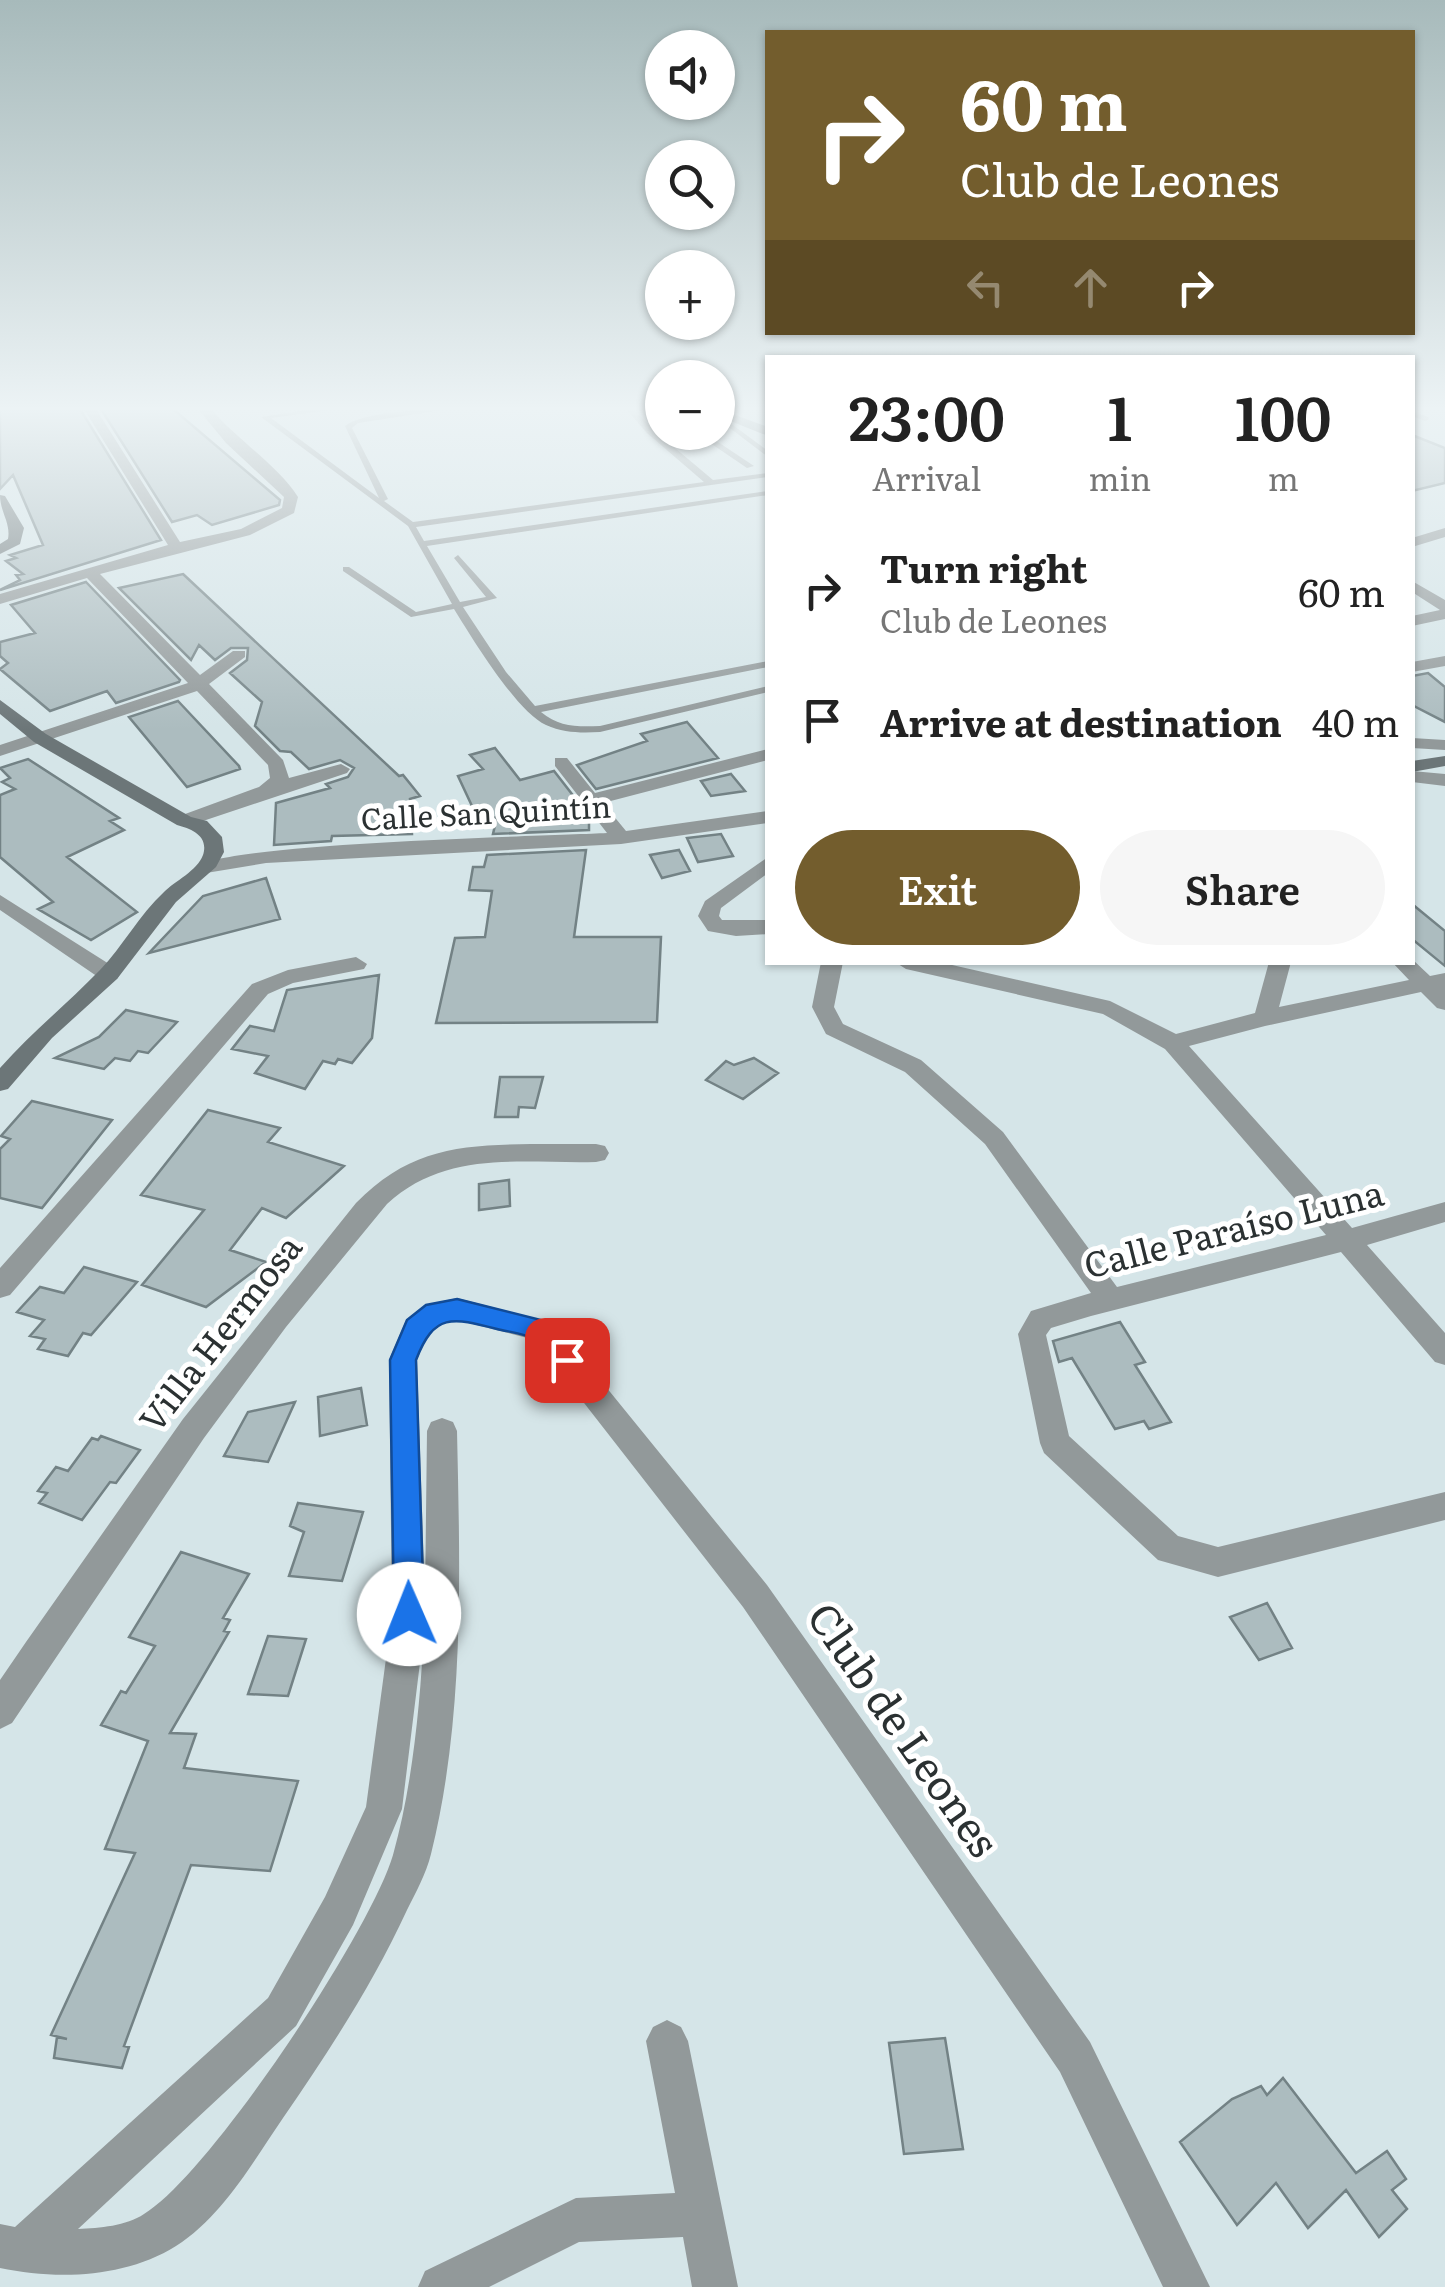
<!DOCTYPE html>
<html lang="en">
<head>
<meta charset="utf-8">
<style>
  :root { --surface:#fff; --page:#f6f6f6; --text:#222; --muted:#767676; --accent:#735d2d }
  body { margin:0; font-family:Literata,serif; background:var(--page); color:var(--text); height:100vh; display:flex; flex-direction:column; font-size:38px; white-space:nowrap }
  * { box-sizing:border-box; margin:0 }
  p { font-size:32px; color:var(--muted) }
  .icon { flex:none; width:55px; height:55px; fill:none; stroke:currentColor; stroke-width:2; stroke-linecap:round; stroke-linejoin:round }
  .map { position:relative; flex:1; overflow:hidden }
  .panel { position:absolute; left:765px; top:355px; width:650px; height:610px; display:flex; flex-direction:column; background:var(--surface); border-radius:0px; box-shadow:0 2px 8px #0004 }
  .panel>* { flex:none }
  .guide { position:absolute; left:765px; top:30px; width:650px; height:305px; border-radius:0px; box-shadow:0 2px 8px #0004; background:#735d2d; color:#fff; overflow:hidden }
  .controls { position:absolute; left:645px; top:30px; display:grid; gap:20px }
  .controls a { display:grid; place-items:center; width:90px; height:90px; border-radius:50%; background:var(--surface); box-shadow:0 2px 8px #0004; font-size:50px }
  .pin { position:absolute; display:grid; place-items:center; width:85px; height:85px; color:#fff; margin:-42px; border-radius:20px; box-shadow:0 5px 15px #0006 }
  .me { position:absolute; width:110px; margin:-55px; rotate:359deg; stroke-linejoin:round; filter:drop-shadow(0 0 8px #0008) }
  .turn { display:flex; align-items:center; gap:35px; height:210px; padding:0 30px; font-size:45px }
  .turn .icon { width:130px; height:130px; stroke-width:2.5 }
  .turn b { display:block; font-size:70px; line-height:85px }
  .lanes { display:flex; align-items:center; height:95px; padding:0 30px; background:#0003; justify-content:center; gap:50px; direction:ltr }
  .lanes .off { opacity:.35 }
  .eta { display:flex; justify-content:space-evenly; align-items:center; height:170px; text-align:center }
  .eta b { font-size:60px; font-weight:600; line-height:70px }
  .cta { display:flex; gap:20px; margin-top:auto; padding:20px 30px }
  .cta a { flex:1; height:115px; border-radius:60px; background:var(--accent); color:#fff; font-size:40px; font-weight:600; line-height:115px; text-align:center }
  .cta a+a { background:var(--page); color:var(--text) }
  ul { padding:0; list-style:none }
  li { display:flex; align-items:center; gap:30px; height:130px; padding:0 30px }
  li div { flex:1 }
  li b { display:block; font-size:38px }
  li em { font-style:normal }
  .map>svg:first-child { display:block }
  .building { fill:#acbcbf; stroke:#738285; stroke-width:2.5 }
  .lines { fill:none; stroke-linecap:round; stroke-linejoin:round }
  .lane { fill:#92999a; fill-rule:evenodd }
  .street { fill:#92999a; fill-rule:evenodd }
  .secondary { fill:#6c7678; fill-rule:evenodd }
  .route { fill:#1a73e8; stroke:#114b97; stroke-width:2.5 }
  .labels { text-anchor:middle; stroke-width:10; stroke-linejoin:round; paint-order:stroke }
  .far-street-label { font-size:30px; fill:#2b3132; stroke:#fff }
  .street-label { font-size:35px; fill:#2b3132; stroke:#fff }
  .near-street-label { font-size:42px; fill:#2b3132; stroke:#fff }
</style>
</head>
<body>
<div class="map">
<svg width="1445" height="2287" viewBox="0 0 1445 2287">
  <rect width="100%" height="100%" fill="#d5e5e8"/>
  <path class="building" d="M 0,409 L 80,409 L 161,540 L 0,590 L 20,580 L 16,575 L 23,574 L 6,561 L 16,558 L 10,555 L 43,545 L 13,475 L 0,489 Z
    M 101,409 L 173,409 L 280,500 L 279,505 L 212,525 L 197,515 L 172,522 Z
    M 1412,435 L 1445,448 L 1445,483 L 1412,491 Z
    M 183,574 L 399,776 L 403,775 L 420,796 L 410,799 L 412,834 L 332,836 L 331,841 L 274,845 L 276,803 L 330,788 L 326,784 L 348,777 L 354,768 L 340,760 L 309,769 L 291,752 L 280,751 L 255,726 L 262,702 L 230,673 L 247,660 L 248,648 L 231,648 L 215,660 L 199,645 L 191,660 L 119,588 Z
    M 86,582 L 180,680 L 179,682 L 116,703 L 107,691 L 50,711 L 0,669 L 8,663 L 0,656 L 0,642 L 35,633 L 11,605 Z
    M 1428,673 L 1445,687 L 1445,722 L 1412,705 L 1412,676 Z
    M 178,701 L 239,766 L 240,769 L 187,787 L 129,717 Z
    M 687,722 L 718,758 L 596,789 L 577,765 L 647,741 L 641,734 Z
    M 495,748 L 520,780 L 554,771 L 589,816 L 589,830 L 493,834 L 497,817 L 479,821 L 458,776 L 483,769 L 470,755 Z
    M 28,759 L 119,818 L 110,821 L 124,830 L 67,857 L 137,912 L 91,940 L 38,909 L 53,902 L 0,857 L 0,795 L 15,789 L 2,782 L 10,778 L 0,768 Z
    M 731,774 L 745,791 L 711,796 L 701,781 Z
    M 721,834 L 733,856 L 698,862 L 687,838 Z
    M 586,850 L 574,937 L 661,937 L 657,1022 L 436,1023 L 455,938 L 485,937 L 492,891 L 469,890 L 473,867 L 484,867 L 487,855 Z
    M 679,850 L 690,871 L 662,878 L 650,855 Z
    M 266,878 L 280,919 L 149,953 L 203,896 Z
    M 1412,904 L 1445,931 L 1445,966 L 1412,939 Z
    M 379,975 L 372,1038 L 352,1063 L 338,1059 L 335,1064 L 323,1061 L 305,1089 L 255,1073 L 268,1056 L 232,1049 L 250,1026 L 274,1031 L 287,990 Z
    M 126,1010 L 177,1022 L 148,1053 L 138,1051 L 130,1061 L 115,1058 L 104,1069 L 55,1058 L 99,1037 Z
    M 754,1058 L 778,1073 L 743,1099 L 706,1080 L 726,1061 L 734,1065 Z
    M 500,1077 L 543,1077 L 535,1108 L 519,1107 L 518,1117 L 495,1117 Z
    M 32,1101 L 112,1120 L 42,1208 L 0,1198 L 0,1149 L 10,1139 L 1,1136 Z
    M 208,1110 L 280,1128 L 268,1142 L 344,1166 L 286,1218 L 262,1208 L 230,1250 L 266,1262 L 206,1307 L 142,1285 L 204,1210 L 141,1195 Z
    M 509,1180 L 510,1206 L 479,1210 L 479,1184 Z
    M 84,1267 L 137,1282 L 91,1335 L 83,1333 L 68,1356 L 38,1349 L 45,1339 L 30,1336 L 44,1320 L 17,1312 L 40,1287 L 64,1293 Z
    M 1120,1322 L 1145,1362 L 1135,1365 L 1171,1422 L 1149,1429 L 1144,1421 L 1115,1429 L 1072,1358 L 1059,1362 L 1053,1341 Z
    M 361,1388 L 367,1425 L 320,1436 L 318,1397 Z
    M 295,1402 L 268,1462 L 224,1456 L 248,1412 Z
    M 101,1436 L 140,1450 L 116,1483 L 110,1482 L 82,1520 L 39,1503 L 47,1493 L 38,1491 L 56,1467 L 68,1471 L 92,1438 L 98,1440 Z
    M 298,1503 L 363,1512 L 342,1581 L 289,1576 L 304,1532 L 290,1526 Z
    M 181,1552 L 249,1574 L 223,1618 L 230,1620 L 224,1631 L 229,1632 L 170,1733 L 196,1734 L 184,1768 L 298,1781 L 270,1871 L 191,1865 L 124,2046 L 129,2047 L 122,2068 L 54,2058 L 57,2037 L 67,2039 L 51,2035 L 135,1853 L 105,1849 L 148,1741 L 101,1725 L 121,1691 L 126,1693 L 155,1646 L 129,1637 Z
    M 1267,1603 L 1292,1648 L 1259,1660 L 1230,1617 Z
    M 268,1636 L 306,1639 L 288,1696 L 248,1694 Z
    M 945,2038 L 963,2149 L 904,2154 L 889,2043 Z
    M 1283,2078 L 1356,2173 L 1387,2151 L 1406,2179 L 1392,2190 L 1407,2209 L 1379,2237 L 1346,2190 L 1308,2228 L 1276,2183 L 1237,2225 L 1180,2142 L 1232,2099 L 1261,2086 L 1267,2095 Z"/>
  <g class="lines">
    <path class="lane" d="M 313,409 L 338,409 L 271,418 L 379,498 L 345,426 C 362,412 426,409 449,409 L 358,423 L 352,428 L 388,499 L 384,501 L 413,522 L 704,482 L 647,433 L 626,409 L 633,409 L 652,428 L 662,427 L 662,431 L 656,432 L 713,480 L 768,473 L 768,477 L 416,527 L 424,541 L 768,491 L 768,495 L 427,546 L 460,602 L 486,597 L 454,558 L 458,555 L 497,598 L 463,607 L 506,672 L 535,706 L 768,661 L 768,667 L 541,712 C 559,727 577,727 600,726 L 768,686 L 768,692 L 600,732 C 581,733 564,733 546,725 C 516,711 472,638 454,609 L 411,617 L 343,571 L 343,567 L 349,567 L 416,612 L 452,604 L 408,526 L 261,417 Z
      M 1412,411 L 1428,417 L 1429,419 L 1425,421 L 1412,416 Z
      M 718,414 L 768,451 L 768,457 L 718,419 Z
      M 694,432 L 703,432 L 754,466 L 747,468 Z"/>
    <path class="street" d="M 84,409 L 96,409 L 180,542 L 241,529 L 282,508 L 284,497 L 226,443 L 198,409 L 211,409 C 236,439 278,465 298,497 L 294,513 L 250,535 L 100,574 L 200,675 L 233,651 L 245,651 L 245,657 L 209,684 L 283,760 L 289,778 L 341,764 L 350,769 L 347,773 L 191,825 L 177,825 L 177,817 L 259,787 L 270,778 L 268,765 L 197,691 L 0,756 L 0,745 L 188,683 L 87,578 L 0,604 L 0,594 L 168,545 Z
      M 1445,528 L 1445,537 L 1412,547 L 1412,538 Z
      M 1412,581 L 1445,600 L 1445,619 L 1412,626 L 1412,616 L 1440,610 L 1412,592 Z
      M 1445,656 L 1445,666 L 1412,672 L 1412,662 Z
      M 1412,738 L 1445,740 L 1445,750 L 1412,748 Z
      M 768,749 L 768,760 L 603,803 L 626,831 L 768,811 L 768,823 L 621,844 L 266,863 L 206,873 L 196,867 C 223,843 549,836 607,833 L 555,766 L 555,758 L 567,758 L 595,793 Z
      M 1412,771 L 1445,774 L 1445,786 L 1412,782 Z
      M 768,857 L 768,873 L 721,908 L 719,916 L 722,920 L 768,920 L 768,934 L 736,936 L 708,931 L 698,916 L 705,901 Z
      M 0,895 L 117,969 L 120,974 L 117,979 L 101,979 L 0,910 Z
      M 356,957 L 367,964 L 364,969 L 293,983 L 268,994 L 10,1295 L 0,1298 L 0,1268 L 252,984 L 288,970 Z
      M 1412,959 L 1430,976 L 1445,973 L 1445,1010 L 1437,1008 L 1421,992 L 1265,1026 L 1189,1046 L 1352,1228 L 1445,1202 L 1445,1222 L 1367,1245 L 1445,1333 L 1445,1365 L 1435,1362 L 1341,1252 L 1091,1316 L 1051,1328 L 1046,1335 L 1069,1436 L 1178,1536 L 1218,1547 L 1445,1492 L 1445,1520 L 1218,1577 L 1158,1560 L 1044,1453 L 1040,1443 L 1018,1334 L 1031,1311 L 1091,1293 L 985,1144 L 905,1072 L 826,1034 L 812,1007 L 821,962 L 843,962 L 834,1007 L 843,1024 L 921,1060 L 1003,1132 L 1117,1287 L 1326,1235 L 1165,1049 L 1103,1014 L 906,969 L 895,962 L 939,962 L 1110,1001 L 1176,1034 L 1255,1013 L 1269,962 L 1291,962 L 1279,1007 L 1409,980 L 1392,962 L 1412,962 Z
      M 531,1144 L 596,1144 L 605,1146 L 609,1153 L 605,1160 L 596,1162 C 521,1164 447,1149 387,1204 L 286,1327 L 204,1438 L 12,1723 L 0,1729 L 0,1680 L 26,1642 L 183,1419 L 356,1203 C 409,1149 458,1145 531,1144 Z
      M 457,1298 L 554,1323 L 767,1585 L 1090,2042 L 1210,2287 L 1163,2287 L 1060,2072 L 743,1607 L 535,1340 L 457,1320 L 442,1323 L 427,1335 L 417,1360 L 425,1599 L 427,1431 L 431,1422 L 442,1418 L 453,1422 L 457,1431 C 460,1571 465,1717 431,1854 C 426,1874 416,1892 407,1910 C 373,1984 329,2051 283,2118 C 252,2163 223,2216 176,2246 C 125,2278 57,2280 0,2268 L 0,2224 L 15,2227 L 268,1998 L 325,1897 L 366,1807 L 392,1614 L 389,1360 L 406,1320 L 425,1305 ZM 424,1630 C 420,1705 413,1783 393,1855 C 371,1931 210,2174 144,2214 C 126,2226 100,2228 78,2229 L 296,2026 L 353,1925 L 402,1809 Z
      M 667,2020 L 681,2027 L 688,2041 L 738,2287 L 692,2287 L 683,2237 L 579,2242 L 489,2287 L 418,2287 L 425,2271 L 576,2198 L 675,2193 L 646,2041 L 653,2027 Z"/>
    <path class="secondary" d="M 718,409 L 768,427 L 768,436 L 718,416 Z
      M 0,495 L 5,496 L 24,528 L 20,544 L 0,554 L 0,544 L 8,539 C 11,523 0,512 0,495 Z
      M 0,700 L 46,734 L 191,817 L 207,821 L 222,837 L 224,852 L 216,867 L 176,902 L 117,979 L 52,1038 L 8,1089 L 0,1091 L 0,1068 C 31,1033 67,1004 100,970 C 123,946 139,915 164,892 C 175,881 197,871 203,855 C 209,836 192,829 177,825 L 34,742 L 0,714 Z
      M 1445,756 L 1445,766 L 1412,772 L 1412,761 Z"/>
  </g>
  <linearGradient id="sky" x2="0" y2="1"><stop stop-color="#a7babb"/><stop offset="0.56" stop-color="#ecf3f5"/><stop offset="1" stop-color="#ecf3f5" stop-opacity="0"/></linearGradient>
  <rect width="1445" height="730" fill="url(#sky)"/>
  <path class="route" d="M 457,1299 L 553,1323 L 580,1360 L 577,1368 C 552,1377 552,1351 535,1340 C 526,1333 508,1332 497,1329 C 452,1317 434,1313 416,1360 L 424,1614 L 419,1624 L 409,1628 L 398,1624 L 394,1614 L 390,1360 L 407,1320 L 426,1305 Z"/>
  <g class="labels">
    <g class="far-street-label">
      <text transform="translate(486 814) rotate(-3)" y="10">Calle San Quintín</text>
    </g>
    <g class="street-label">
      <text transform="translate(1234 1230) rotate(-14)" y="12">Calle Paraíso Luna</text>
      <text transform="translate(221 1334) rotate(-52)" y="12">Villa Hermosa</text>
    </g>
    <g class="near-street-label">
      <text transform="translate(903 1730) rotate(55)" y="15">Club de Leones</text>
    </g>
  </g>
</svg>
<div class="controls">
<a><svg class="icon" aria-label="sound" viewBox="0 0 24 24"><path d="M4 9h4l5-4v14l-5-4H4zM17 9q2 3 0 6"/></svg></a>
<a><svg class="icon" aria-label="search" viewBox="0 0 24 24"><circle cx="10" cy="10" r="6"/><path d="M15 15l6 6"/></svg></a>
<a>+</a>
<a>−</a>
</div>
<div class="pin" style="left:567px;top:1360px;background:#d93025"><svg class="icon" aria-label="arrive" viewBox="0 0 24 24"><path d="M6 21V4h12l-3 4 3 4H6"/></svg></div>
<svg class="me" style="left:409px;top:1614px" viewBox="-20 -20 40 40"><circle r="19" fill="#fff"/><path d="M0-13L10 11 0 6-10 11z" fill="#1a73e8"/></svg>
<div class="guide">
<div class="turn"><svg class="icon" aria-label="right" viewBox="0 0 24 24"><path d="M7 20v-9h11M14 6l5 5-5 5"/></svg><div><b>60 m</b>Club de Leones</div></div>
<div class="lanes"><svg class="icon off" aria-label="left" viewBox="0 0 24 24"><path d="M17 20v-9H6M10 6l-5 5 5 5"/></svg><svg class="icon off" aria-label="ahead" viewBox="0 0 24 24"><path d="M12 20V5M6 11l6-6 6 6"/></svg><svg class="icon" aria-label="right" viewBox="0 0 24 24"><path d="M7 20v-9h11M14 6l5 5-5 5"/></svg></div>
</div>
<section class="panel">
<div class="eta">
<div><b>23:00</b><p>Arrival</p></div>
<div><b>1</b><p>min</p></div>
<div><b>100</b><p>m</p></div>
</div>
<ul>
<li><svg class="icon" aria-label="right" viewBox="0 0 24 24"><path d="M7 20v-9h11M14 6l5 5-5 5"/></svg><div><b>Turn right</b><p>Club de Leones</p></div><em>60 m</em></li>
<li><svg class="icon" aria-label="arrive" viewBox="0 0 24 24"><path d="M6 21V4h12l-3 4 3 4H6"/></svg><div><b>Arrive at destination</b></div><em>40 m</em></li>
</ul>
<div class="cta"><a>Exit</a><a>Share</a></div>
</section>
</div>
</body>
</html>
